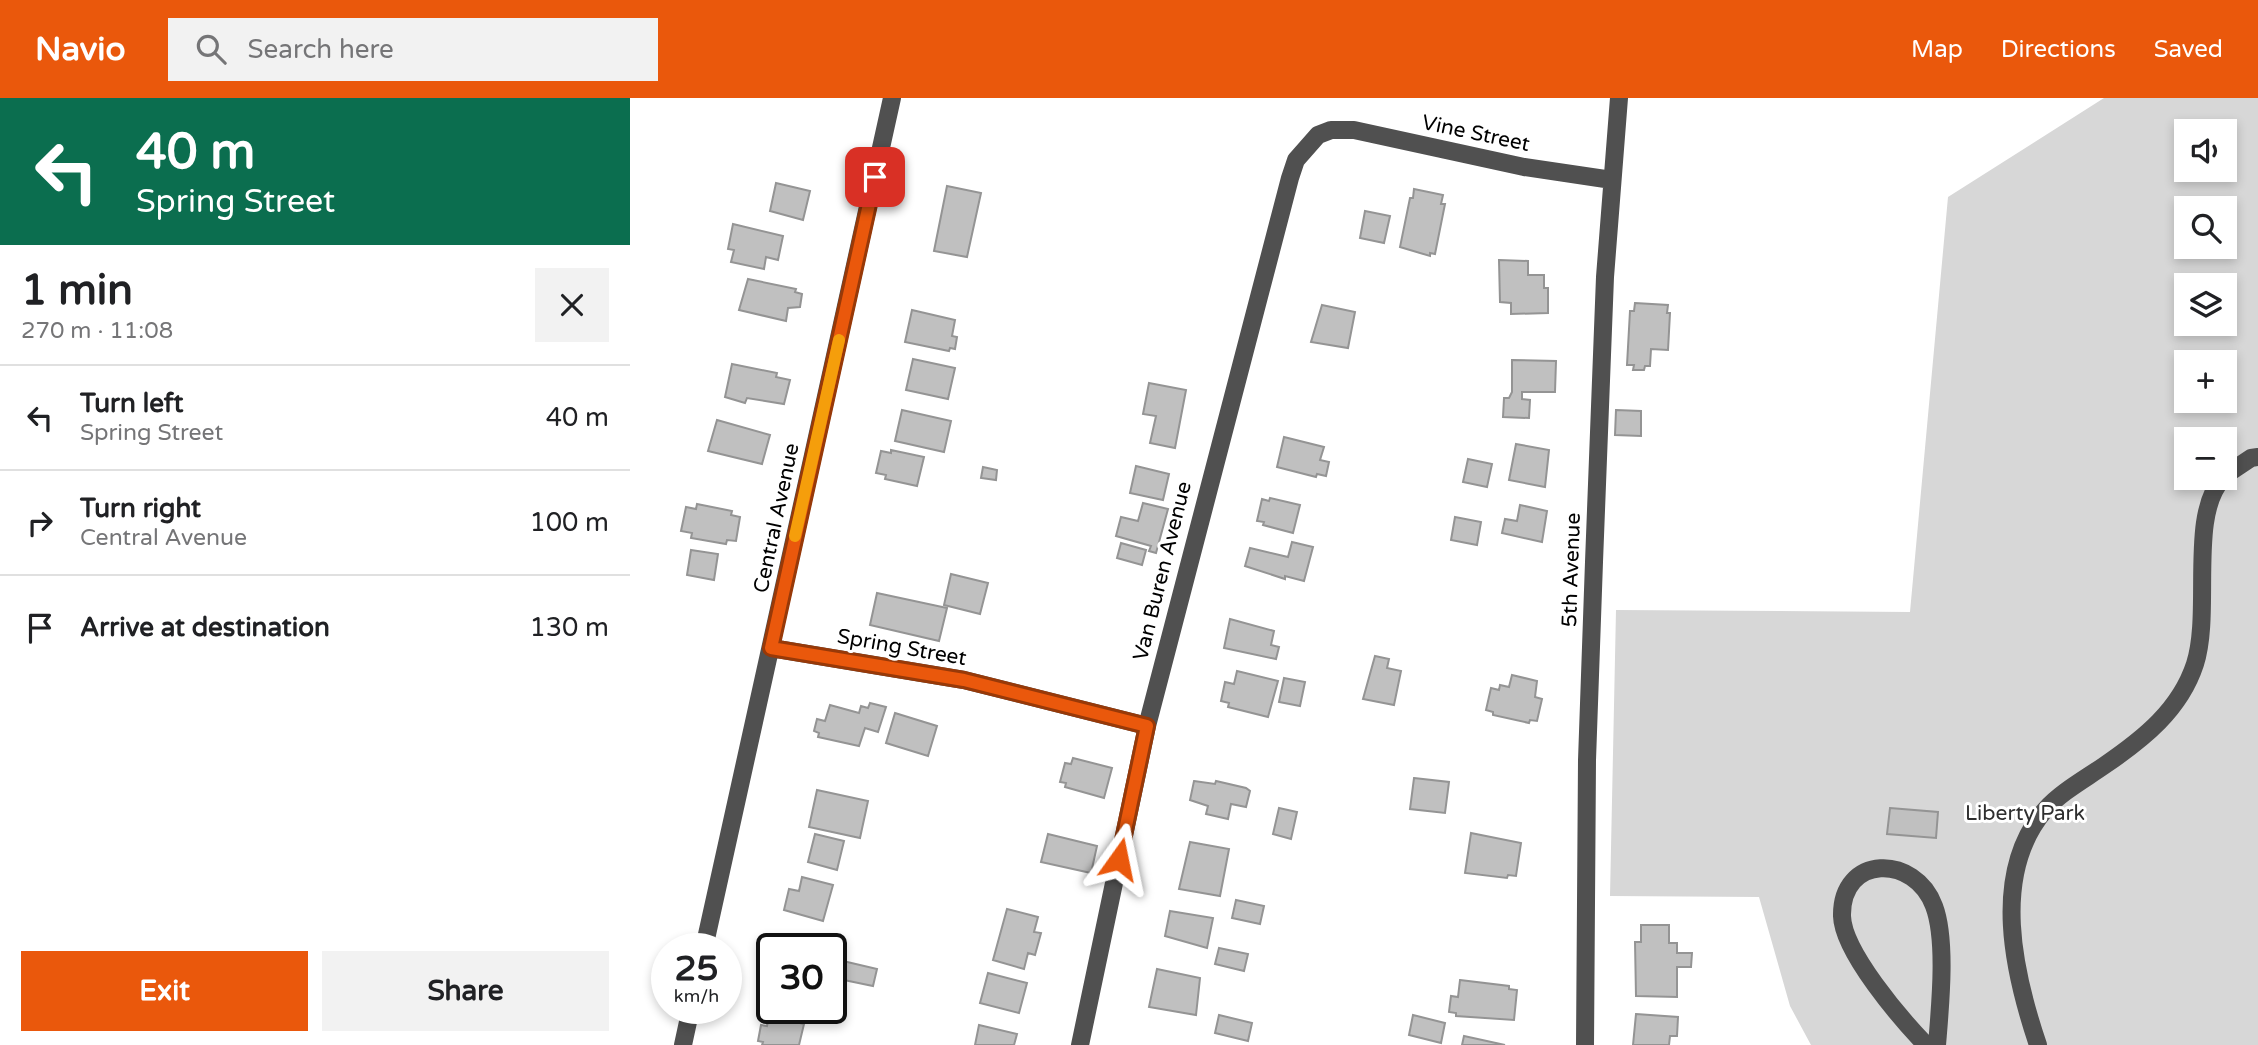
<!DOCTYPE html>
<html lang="en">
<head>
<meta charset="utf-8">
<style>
  :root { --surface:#fff; --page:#f2f2f2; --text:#202124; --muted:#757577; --line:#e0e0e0; --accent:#ea580c }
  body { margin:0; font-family:"Varela Round",sans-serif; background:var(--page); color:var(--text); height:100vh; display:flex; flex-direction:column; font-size:26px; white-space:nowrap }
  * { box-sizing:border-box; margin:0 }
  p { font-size:23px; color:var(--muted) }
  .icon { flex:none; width:38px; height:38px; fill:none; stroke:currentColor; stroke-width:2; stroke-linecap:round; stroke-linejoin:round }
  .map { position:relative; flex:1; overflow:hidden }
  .sheet { display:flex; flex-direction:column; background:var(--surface); width:630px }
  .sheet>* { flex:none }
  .guide { background:#0b6e4f; color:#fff; overflow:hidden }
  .fabs { position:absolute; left:1544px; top:21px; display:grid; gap:14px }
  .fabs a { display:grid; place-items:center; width:63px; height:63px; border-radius:0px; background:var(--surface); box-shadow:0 4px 10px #0003; font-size:35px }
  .speed { position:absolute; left:21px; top:835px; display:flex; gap:14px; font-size:35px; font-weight:700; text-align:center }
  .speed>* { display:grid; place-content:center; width:91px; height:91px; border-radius:50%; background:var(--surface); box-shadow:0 4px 10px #0003; line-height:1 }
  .speed small { font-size:18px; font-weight:400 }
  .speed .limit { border:4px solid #111; border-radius:10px; background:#fff; color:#111 }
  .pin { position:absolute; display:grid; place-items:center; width:60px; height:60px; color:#fff; margin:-30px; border-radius:14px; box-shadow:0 4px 10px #0006 }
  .me { position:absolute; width:77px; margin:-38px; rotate:12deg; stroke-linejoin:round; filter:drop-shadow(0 0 5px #0008) }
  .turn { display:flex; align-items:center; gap:24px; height:147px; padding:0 21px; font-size:32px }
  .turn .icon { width:91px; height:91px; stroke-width:2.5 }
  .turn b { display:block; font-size:49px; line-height:60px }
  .round { display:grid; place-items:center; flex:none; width:74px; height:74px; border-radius:0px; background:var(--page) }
  .overview { display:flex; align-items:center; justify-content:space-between; height:119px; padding:0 21px }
  h1 { font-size:42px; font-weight:800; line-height:52px }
  .cta { display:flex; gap:14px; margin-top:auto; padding:14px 21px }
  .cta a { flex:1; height:80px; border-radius:0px; background:var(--accent); color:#fff; font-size:28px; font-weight:800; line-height:80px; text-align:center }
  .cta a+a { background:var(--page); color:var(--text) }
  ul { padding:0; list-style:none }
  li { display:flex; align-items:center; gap:21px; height:105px; padding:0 21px; border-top:2px solid var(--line) }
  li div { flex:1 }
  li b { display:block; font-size:26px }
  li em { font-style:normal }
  header { display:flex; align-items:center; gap:42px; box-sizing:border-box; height:98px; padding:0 35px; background:var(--accent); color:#fff }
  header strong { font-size:33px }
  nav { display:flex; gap:38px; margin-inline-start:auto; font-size:24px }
  .search { width:490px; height:63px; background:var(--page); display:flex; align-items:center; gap:18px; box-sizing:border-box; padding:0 24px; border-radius:0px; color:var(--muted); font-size:26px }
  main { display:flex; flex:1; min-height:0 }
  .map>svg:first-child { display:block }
  .green { fill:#d7d7d7; fill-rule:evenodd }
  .building { fill:#c0c0c0; stroke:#949494; stroke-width:2 }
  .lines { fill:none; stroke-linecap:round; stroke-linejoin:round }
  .minor { stroke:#505050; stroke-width:18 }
  .route-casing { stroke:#983908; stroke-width:18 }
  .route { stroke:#ea580c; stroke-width:12 }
  .slow { stroke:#f59e0b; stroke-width:12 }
  .labels { text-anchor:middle; stroke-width:6; stroke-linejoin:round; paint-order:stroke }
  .street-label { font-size:21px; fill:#000; stroke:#fff }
  .park-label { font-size:21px; fill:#2e2e2e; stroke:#fff }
</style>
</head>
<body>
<header>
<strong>Navio</strong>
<div class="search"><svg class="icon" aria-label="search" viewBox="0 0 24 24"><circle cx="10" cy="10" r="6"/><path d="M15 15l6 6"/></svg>Search here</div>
<nav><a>Map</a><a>Directions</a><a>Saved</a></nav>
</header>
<main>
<section class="sheet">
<div class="guide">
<div class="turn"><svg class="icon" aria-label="left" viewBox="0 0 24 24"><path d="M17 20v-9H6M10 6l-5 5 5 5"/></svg><div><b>40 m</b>Spring Street</div></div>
</div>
<div class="overview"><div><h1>1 min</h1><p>270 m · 11:08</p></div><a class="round"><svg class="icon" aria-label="close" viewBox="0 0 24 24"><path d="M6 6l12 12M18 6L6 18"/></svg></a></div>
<ul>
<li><svg class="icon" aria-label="left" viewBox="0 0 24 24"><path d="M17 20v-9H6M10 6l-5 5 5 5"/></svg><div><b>Turn left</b><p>Spring Street</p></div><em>40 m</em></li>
<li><svg class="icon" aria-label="right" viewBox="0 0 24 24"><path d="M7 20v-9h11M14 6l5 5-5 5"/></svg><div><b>Turn right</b><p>Central Avenue</p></div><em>100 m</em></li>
<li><svg class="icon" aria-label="arrive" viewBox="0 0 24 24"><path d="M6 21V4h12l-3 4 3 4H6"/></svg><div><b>Arrive at destination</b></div><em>130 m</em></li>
</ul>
<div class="cta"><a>Exit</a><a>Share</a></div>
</section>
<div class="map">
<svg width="1628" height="947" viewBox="0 0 1628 947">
  <rect width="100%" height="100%" fill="#fff"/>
  <path class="green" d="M 1474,0 L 1628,0 L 1628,947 L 1181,947 L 1160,908 L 1129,799 L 980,798 L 986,512 L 1280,514 L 1318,99 ZM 1556,33 L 1594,33 L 1594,72 L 1556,72 ZM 1556,110 L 1594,110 L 1594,149 L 1556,149 ZM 1556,187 L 1594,187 L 1594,226 L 1556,226 ZM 1556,264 L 1594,264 L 1594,303 L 1556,303 ZM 1556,341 L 1594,341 L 1594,380 L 1556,380 Z"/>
  <path class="building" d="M 146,85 L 180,93 L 173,122 L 140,113 Z
    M 317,88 L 351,95 L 337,159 L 304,153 Z
    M 784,91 L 813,97 L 811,106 L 815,106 L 805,156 L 800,155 L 800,158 L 770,149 L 780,100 L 783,100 Z
    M 735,113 L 760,118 L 754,145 L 730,140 Z
    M 103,126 L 153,138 L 148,162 L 136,159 L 134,171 L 101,164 L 104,152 L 98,151 Z
    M 869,162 L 898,163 L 898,177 L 914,177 L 914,190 L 918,190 L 918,215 L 881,216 L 881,205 L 870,204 Z
    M 118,181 L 166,191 L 165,194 L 172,196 L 170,209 L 158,210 L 156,223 L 109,212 Z
    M 1005,205 L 1038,207 L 1037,215 L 1040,215 L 1038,252 L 1021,251 L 1020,268 L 1015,268 L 1014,272 L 1003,272 L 1004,267 L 997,267 L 1000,213 L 1004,213 Z
    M 692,207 L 725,214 L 718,250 L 681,244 Z
    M 282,212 L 325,222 L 322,238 L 327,239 L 325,251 L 320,250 L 319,253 L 275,244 Z
    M 283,261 L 325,270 L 318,301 L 276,292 Z
    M 882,262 L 926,263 L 925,294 L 892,294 L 892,301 L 900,302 L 899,320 L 873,319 L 874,300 L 879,300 L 882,294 Z
    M 102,266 L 147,275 L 146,279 L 160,282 L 154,306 L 117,300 L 115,305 L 95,299 Z
    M 519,285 L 556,292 L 545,350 L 520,345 L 526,318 L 513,316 Z
    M 272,312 L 321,323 L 314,354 L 265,343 Z
    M 986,312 L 1011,313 L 1011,338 L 985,337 Z
    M 87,322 L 140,337 L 132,366 L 78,353 Z
    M 654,339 L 694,349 L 690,362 L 699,364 L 696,378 L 687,376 L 686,379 L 647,369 Z
    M 886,346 L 919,352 L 915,389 L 879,382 Z
    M 261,352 L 294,359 L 287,388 L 255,381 L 256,377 L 246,375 L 251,353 L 261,355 Z
    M 838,361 L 862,366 L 857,389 L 833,384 Z
    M 506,368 L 539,376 L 533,402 L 500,395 Z
    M 353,369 L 367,372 L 366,382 L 351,380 Z
    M 640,400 L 670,407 L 663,435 L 633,427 L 634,424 L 627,423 L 632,401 L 639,403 Z
    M 513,405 L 538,411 L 526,455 L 519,453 L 521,448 L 486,438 L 491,419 L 508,423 Z
    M 67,406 L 102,413 L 101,417 L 110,419 L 106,443 L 97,442 L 96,446 L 61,440 L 62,435 L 51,433 L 56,409 L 66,411 Z
    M 890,407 L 917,413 L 912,444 L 872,435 L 875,421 L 887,423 Z
    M 825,419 L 851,424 L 847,447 L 821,442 Z
    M 662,444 L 683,449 L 674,483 L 655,478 L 655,481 L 615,468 L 620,450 L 658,459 Z
    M 491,445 L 516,452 L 512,467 L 487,460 Z
    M 61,452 L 88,456 L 84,482 L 57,477 Z
    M 321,476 L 358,485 L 350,516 L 314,507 Z
    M 247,495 L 317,510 L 309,543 L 240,527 Z
    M 600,521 L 644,533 L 641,547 L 649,549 L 646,561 L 594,550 Z
    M 745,558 L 759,561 L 757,570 L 771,573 L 764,607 L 733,601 Z
    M 607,573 L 648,583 L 638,619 L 598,609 L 599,605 L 591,603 L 595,584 L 604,586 Z
    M 882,577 L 907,583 L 905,599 L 912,601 L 907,623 L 900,622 L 899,625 L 863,617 L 863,614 L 856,612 L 861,590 L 869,592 L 870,587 L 879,589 Z
    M 654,580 L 675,584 L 670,608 L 649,604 Z
    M 240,605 L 256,609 L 248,634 L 235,630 L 229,648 L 188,639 L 189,635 L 184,633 L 187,621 L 195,623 L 200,607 L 229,615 L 231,608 L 238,610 Z
    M 265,615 L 307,628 L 298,658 L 256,645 Z
    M 443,660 L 482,670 L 474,700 L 435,689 L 436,685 L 430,684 L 435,665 L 441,666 Z
    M 784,680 L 819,684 L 815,715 L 780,711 Z
    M 564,683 L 585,686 L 586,683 L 616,690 L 620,693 L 616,709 L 601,706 L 598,721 L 576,716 L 578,708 L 560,702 Z
    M 187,692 L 238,703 L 230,740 L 179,729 Z
    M 649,710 L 667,714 L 661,741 L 643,736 Z
    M 1260,710 L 1308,714 L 1306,740 L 1257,736 Z
    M 841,735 L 891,745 L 886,778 L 878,777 L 877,780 L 835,775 Z
    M 185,736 L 214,743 L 207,772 L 178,764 Z
    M 418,736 L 467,748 L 461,775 L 411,764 Z
    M 560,744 L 599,751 L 590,798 L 549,791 Z
    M 172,779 L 203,787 L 193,823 L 154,812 L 159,791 L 169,793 Z
    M 606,802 L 634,808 L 630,826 L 602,820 Z
    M 377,811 L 408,819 L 404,834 L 411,835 L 405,857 L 398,855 L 394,871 L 363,862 Z
    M 540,813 L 583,820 L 577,850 L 535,838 Z
    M 1011,827 L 1039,827 L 1039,845 L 1047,845 L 1047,855 L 1062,855 L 1061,869 L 1047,869 L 1047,899 L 1006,898 L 1005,844 L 1011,844 Z
    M 589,850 L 618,856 L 614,873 L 585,866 Z
    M 213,863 L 247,871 L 243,888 L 209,881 Z
    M 135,870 L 142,872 L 142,893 L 131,891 Z
    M 527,871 L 570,880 L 566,917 L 519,909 Z
    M 358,875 L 397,885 L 389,915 L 350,905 Z
    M 830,882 L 879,888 L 879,891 L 887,892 L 884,922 L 826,918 L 826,915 L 819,914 L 821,898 L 828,899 Z
    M 1006,916 L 1048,919 L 1047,938 L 1040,938 L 1039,947 L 1003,947 Z
    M 589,917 L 622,925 L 618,943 L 585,935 Z
    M 783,917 L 815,925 L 811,945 L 779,937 Z
    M 139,918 L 174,926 L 169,947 L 132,947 L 133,944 L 128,943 L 131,927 L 137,928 Z
    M 349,927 L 387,936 L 384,947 L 345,947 Z
    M 834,938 L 875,947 L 832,947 Z"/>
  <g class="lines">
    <path class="minor" d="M 1594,378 L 1621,360 L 1628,359
      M 141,550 L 334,582 L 517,628
      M 74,850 L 262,0
      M 53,947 L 61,910
      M 450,947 L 517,628 L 660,80 L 666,62 L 688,37 L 701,32 L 724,32 L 894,69 L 982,82
      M 955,947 L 957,662 L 964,464 L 975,179 L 989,0
      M 1296,947 C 1271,921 1213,854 1212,818 C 1211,756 1285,756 1304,808 C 1317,842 1310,910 1307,947
      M 1408,947 C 1384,876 1360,776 1415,712 C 1431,694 1455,681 1475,667 C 1513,641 1550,612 1565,566 C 1582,513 1558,417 1593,380"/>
  </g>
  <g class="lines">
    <g class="route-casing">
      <path id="route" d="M 245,79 L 141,550 L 334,582 L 517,628 L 489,761"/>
    </g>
    <use href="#route" class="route"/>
    <path class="slow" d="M 165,438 L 209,242"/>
  </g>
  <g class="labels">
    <g class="street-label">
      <text transform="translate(846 35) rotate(12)" y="7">Vine Street</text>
      <text transform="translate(146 420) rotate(-78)" y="7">Central Avenue</text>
      <text transform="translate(941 472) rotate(-88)" y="7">5th Avenue</text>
      <text transform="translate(532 473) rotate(-76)" y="7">Van Buren Avenue</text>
      <text transform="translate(272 549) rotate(10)" y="7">Spring Street</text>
    </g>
    <g class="park-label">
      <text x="1395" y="722">Liberty Park</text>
    </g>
  </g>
</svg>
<div class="fabs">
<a><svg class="icon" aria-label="sound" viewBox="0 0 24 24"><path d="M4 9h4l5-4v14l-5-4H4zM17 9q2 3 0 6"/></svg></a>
<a><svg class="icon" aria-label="search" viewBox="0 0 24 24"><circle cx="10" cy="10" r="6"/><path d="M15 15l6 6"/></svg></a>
<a><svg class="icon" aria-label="layers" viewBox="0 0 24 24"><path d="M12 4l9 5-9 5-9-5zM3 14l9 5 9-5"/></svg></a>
<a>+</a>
<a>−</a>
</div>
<div class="speed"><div>25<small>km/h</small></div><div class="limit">30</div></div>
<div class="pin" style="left:245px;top:79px;background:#d93025"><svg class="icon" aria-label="arrive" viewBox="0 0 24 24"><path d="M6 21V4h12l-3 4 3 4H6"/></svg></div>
<svg class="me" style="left:489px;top:761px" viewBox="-20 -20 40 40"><path d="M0-17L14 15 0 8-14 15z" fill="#ea580c" stroke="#fff" stroke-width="4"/></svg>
</div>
</main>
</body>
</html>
